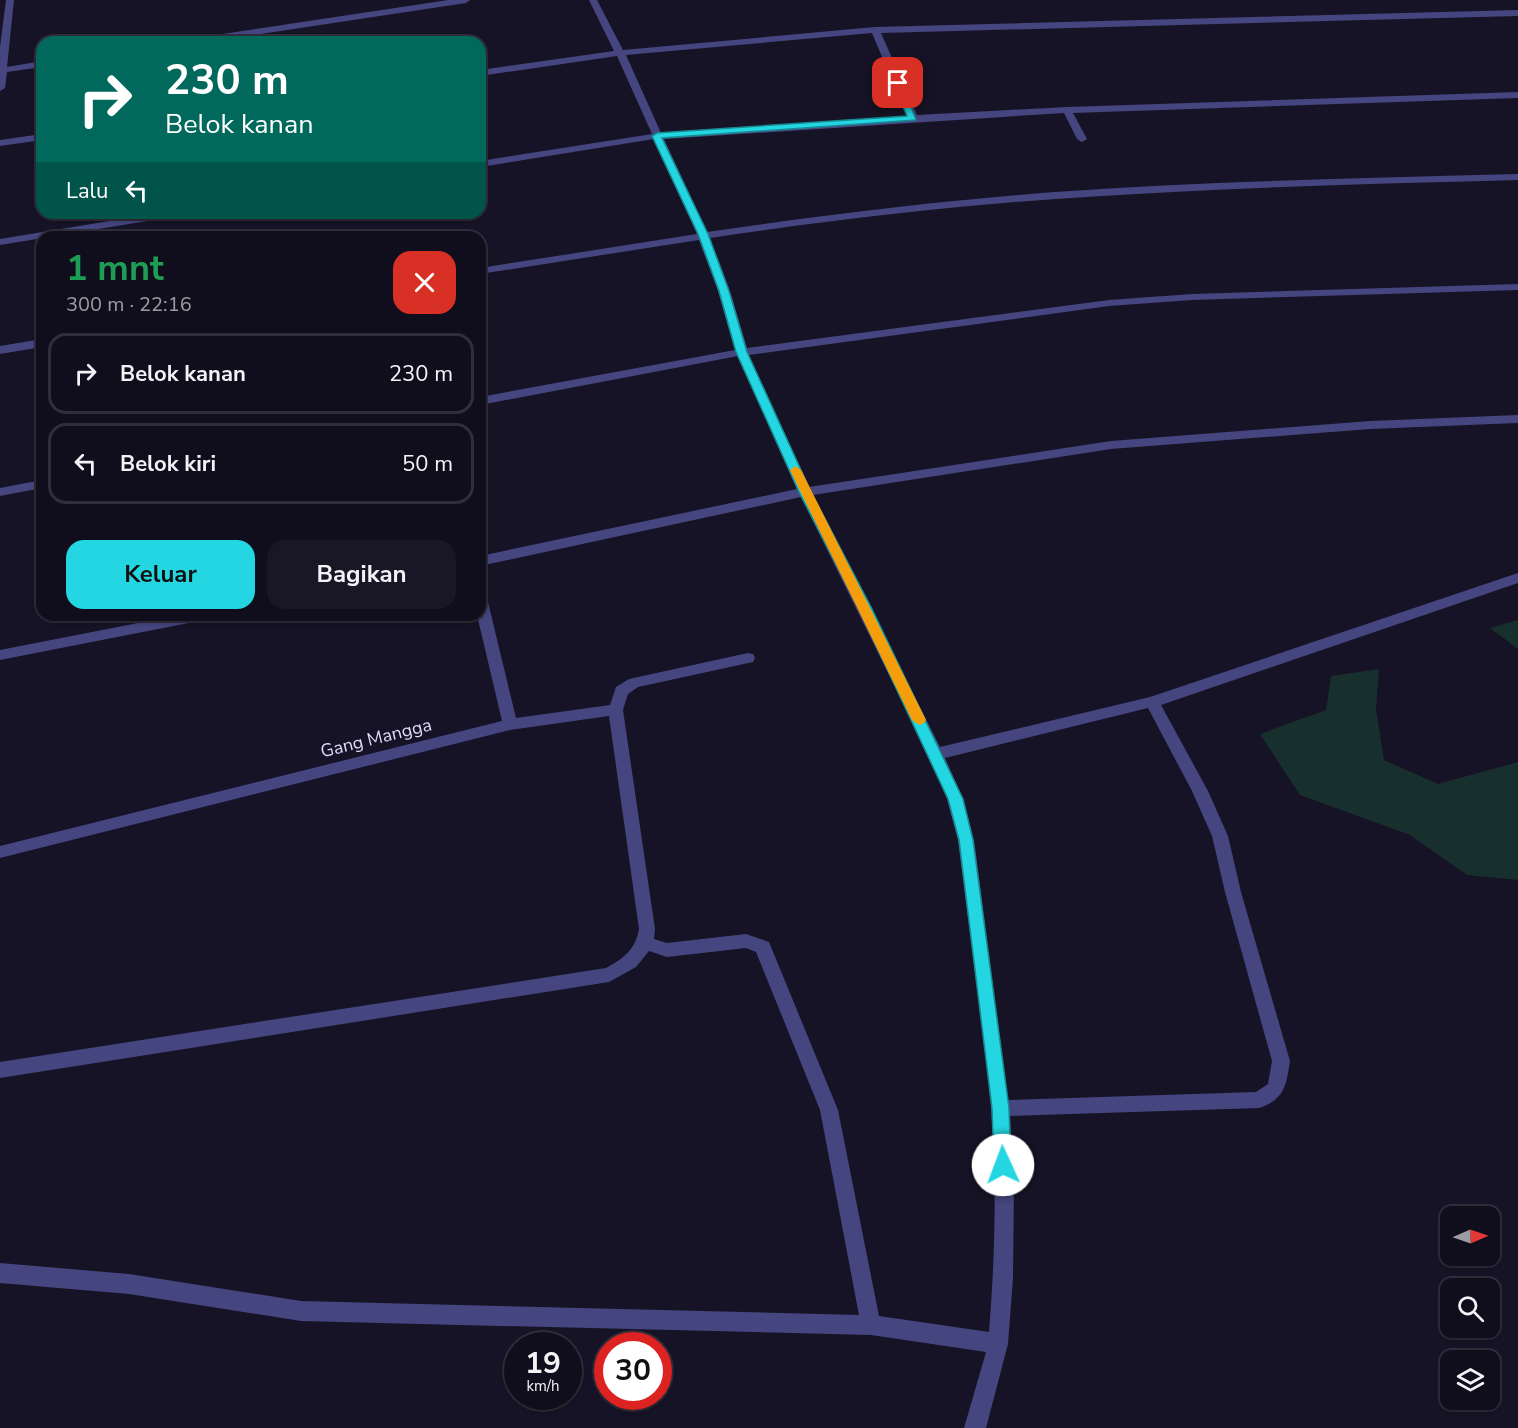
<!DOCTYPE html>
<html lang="id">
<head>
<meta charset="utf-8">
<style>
  :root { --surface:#100e1c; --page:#191725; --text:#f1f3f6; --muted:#9c9ca3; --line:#302e3b; --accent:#23d6e1 }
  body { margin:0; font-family:"Nunito Sans",sans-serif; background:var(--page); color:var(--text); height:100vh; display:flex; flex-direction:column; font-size:22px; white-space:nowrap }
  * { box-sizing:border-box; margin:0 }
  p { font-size:20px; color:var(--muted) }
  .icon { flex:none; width:33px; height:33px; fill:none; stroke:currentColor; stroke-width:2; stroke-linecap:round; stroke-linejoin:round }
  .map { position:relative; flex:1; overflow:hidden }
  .drawer { position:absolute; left:36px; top:231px; width:450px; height:390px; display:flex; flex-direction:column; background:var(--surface); border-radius:18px; box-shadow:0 2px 4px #0004,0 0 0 2px var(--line) }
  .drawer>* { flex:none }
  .top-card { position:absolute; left:36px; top:36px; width:450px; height:183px; border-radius:18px; box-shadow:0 2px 4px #0004,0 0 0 2px var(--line); background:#00695c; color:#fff; overflow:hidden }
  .needle { width:39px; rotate:88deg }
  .controls { position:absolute; left:1440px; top:1206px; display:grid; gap:12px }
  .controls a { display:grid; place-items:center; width:60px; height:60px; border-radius:12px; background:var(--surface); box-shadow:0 2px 4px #0004,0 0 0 2px var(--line); font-size:30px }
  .speed { position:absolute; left:504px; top:1332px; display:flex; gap:12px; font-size:30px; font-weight:700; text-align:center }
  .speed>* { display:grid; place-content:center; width:78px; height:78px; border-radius:50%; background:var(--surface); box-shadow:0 2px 4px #0004,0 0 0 2px var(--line); line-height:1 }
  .speed small { font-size:15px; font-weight:400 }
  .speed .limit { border:9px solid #d22; background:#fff; color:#111 }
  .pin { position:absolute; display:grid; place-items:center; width:51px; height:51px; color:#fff; margin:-26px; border-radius:12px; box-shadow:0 3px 9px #0006 }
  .me { position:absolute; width:66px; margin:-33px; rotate:358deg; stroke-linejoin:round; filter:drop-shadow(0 0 4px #0008) }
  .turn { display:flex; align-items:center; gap:21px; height:126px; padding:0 30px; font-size:27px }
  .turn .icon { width:78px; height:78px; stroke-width:2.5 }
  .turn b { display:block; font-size:42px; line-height:51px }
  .then { display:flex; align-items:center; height:57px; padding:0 30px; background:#0003; gap:12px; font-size:22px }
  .round { display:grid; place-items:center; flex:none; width:63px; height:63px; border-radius:18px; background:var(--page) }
  .head { display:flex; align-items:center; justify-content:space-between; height:102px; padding:0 30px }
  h1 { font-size:36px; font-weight:700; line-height:45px; color:#1e9e55 }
  .primary-button { display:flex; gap:12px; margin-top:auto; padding:12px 30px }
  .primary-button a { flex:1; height:69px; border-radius:18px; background:var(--accent); color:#111; font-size:24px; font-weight:700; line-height:69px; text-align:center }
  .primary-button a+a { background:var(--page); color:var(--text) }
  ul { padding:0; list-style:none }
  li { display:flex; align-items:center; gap:18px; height:81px; margin:0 12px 9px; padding:0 18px; border:3px solid var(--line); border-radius:18px }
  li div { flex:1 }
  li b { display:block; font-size:22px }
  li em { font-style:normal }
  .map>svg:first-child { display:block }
  .green { fill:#172f2d }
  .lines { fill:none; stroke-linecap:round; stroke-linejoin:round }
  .minor { fill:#45457f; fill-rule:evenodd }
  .route { fill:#23d6e1; stroke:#178b92; stroke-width:1.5 }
  .slow { fill:#f59e0b }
  .labels { text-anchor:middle; stroke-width:6; stroke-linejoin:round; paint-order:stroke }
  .street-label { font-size:18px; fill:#dfddfa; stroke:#161326 }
</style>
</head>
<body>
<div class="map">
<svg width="1518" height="1428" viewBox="0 0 1518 1428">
  <rect width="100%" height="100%" fill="#161326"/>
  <path class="green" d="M 1518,620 L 1518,649 L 1490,628 Z
    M 1379,669 L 1376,709 L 1384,760 L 1438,784 L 1518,762 L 1518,880 L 1467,875 L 1410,835 L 1300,795 L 1260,734 L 1326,710 L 1331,676 Z"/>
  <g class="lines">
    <path class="minor" d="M 6,0 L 14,0 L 7,67 L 42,61 L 42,67 L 7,72 L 5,88 L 0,91 L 0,47 Z
      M 448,0 L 470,0 L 466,3 L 207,42 L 184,42 L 189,39 Z
      M 589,0 L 597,0 L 623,50 L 875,27 L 1518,10 L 1518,16 L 881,33 L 917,115 L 1067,107 L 1518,92 L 1518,98 L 1073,113 L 1087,139 L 1082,142 L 1077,139 L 1064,113 L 664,139 L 707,232 C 823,215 938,201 1055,192 C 1209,181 1364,178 1518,174 L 1518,180 C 1364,184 1210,188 1056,199 C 940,207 825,221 710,238 L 730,291 L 747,348 L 1109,300 L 1192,294 L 1518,284 L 1518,290 L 1192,300 L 1109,306 L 749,355 L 809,487 L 1111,441 L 1370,421 L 1518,415 L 1518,423 L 1370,429 L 1111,449 L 813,495 L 940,747 L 1150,697 L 1518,573 L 1518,583 L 1161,705 L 1208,791 L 1228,836 L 1241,892 L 1290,1061 C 1286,1086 1285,1099 1259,1108 L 1010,1116 L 1014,1184 L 1013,1278 L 1008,1344 L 986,1428 L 964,1428 L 986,1352 L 871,1335 L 301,1321 L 129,1294 L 0,1283 L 0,1263 L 129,1274 L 301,1301 L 859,1315 L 820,1110 L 756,952 L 746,948 L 667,957 L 649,951 L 636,967 L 609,982 L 0,1078 L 0,1062 L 606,968 C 623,959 636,949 639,929 L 609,716 L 510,730 L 0,858 L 0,846 L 502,721 L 477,615 L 480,615 L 480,593 L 487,598 L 516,718 L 610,705 L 616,687 L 629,679 L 748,653 L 753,654 L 755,658 L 753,662 L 638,687 L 628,694 L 623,710 L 655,929 L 654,939 L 667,943 L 746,934 L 769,942 L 838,1110 L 879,1316 L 989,1332 C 995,1258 997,1183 991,1108 C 983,1019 969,929 958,840 L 947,799 L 928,754 L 801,497 L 480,566 L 480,556 L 797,489 L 738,356 L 480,405 L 480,397 L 735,350 L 718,291 L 699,240 L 480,274 L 480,268 L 697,234 L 654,139 L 480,167 L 480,161 L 652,134 L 617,56 L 480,76 L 480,70 L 614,51 ZM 872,33 L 907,116 L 661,133 L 626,55 ZM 1148,708 L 1192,791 L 1212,836 L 1225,892 L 1272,1061 L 1268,1084 L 1256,1092 L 1008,1100 L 974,840 L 963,799 L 945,758 Z
      M 42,134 L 42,140 L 0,146 L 0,140 Z
      M 158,213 L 183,213 L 178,216 L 0,245 L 0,239 Z
      M 42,339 L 42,347 L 0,354 L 0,346 Z
      M 42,480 L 42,488 L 0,496 L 0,488 Z
      M 179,615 L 211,615 L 204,620 L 0,660 L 0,650 Z"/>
  </g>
  <path class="route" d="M 898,80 L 902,83 L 916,120 L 662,138 L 708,234 L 729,291 L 747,352 L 811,492 L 872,609 L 963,799 L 973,840 L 1009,1108 L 1011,1165 L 1009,1170 L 1003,1173 L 997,1170 L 994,1165 L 992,1108 L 959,840 L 948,799 L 859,609 L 799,492 L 736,352 L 719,291 L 698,234 L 652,136 L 657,133 L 907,116 L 893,83 Z"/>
  <path class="slow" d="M 795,466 L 801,470 L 926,720 L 924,723 L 919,725 L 912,720 L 790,470 Z"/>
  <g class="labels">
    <g class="street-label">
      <text transform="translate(376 738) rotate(-14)" y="6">Gang Mangga</text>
    </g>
  </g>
</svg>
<div class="controls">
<a><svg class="needle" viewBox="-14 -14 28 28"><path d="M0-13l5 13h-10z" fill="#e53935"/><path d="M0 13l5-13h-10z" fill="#9c9ca3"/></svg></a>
<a><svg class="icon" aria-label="search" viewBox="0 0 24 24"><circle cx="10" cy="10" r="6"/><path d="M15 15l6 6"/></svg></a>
<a><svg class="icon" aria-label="layers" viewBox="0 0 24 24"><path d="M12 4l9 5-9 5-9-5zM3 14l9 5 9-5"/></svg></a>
</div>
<div class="speed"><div>19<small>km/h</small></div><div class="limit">30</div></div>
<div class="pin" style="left:898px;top:83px;background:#d93025"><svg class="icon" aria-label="arrive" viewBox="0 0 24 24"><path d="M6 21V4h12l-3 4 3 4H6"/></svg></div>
<svg class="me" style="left:1003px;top:1165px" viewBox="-20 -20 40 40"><circle r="19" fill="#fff"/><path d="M0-13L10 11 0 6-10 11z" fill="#23d6e1"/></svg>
<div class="top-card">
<div class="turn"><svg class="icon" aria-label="right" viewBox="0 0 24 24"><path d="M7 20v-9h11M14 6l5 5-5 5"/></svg><div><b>230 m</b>Belok kanan</div></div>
<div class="then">Lalu<svg class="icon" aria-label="left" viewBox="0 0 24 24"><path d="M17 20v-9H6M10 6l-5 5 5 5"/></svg></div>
</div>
<section class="drawer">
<div class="head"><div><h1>1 mnt</h1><p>300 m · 22:16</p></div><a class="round" style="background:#d93025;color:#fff"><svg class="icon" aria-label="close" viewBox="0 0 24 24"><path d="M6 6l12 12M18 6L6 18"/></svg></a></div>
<ul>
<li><svg class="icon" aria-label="right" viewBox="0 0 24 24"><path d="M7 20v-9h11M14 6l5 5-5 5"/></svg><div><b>Belok kanan</b></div><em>230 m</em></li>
<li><svg class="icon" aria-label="left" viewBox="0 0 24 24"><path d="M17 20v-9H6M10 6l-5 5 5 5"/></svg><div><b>Belok kiri</b></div><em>50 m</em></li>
</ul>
<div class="primary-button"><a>Keluar</a><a>Bagikan</a></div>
</section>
</div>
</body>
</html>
